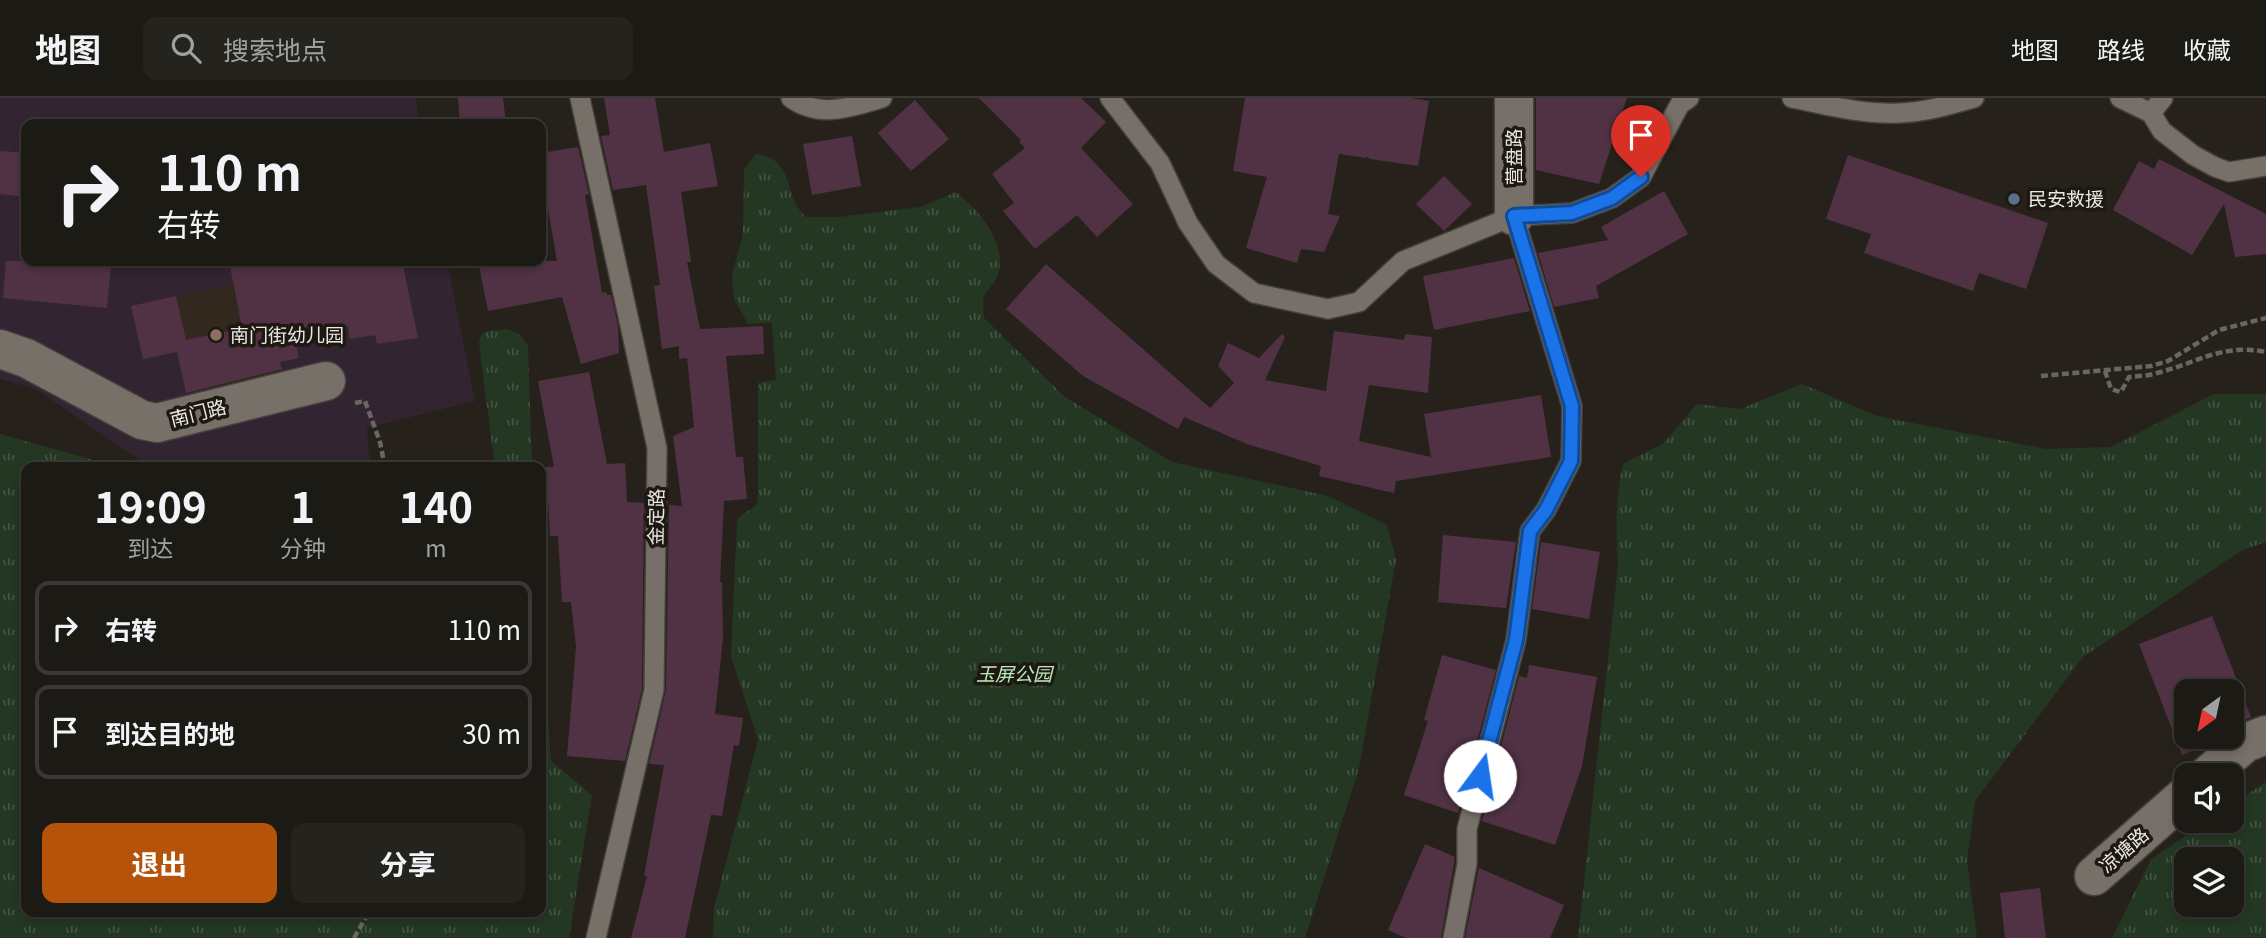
<!DOCTYPE html>
<html lang="zh">
<head>
<meta charset="utf-8">
<style>
  :root { --surface:#1c1a14; --page:#25231d; --text:#f1f3f6; --muted:#a0a1a0; --line:#3a3834; --accent:#b45309 }
  body { margin:0; font-family:Georgia,"Noto Sans SC",serif; background:var(--page); color:var(--text); height:100vh; display:flex; flex-direction:column; font-size:26px; white-space:nowrap }
  * { box-sizing:border-box; margin:0 }
  p { font-size:23px; color:var(--muted) }
  .icon { flex:none; width:38px; height:38px; fill:none; stroke:currentColor; stroke-width:2; stroke-linecap:round; stroke-linejoin:round }
  .map { position:relative; flex:1; overflow:hidden }
  .side { position:absolute; left:21px; top:364px; width:525px; height:455px; display:flex; flex-direction:column; background:var(--surface); border-radius:14px; box-shadow:0 4px 10px #0003,0 0 0 2px var(--line) }
  .side>* { flex:none }
  .guide { position:absolute; left:21px; top:21px; width:525px; height:147px; border-radius:14px; box-shadow:0 4px 10px #0003,0 0 0 2px var(--line); background:#1c1a14; color:var(--text); overflow:hidden }
  .needle { width:46px; rotate:213deg }
  .tools { position:absolute; left:2174px; top:581px; display:grid; gap:14px }
  .tools a { display:grid; place-items:center; width:70px; height:70px; border-radius:14px; background:var(--surface); box-shadow:0 4px 10px #0003,0 0 0 2px var(--line); font-size:35px }
  .pin { position:absolute; display:grid; place-items:center; width:60px; height:60px; color:#fff; margin:-72px -30px; border-radius:50% 50% 50% 0; rotate:-45deg; box-shadow:0 0 7px #0007 }
  .pin .icon { rotate:45deg }
  .me { position:absolute; width:77px; margin:-38px; rotate:14deg; stroke-linejoin:round; filter:drop-shadow(0 0 5px #0008) }
  .turn { display:flex; align-items:center; gap:24px; height:147px; padding:0 21px; font-size:32px }
  .turn .icon { width:91px; height:91px; stroke-width:2.5 }
  .turn b { display:block; font-size:49px; line-height:60px }
  .eta { display:flex; justify-content:space-evenly; align-items:center; height:119px; text-align:center }
  .eta b { font-size:42px; font-weight:700; line-height:49px }
  .action { display:flex; gap:14px; margin-top:auto; padding:14px 21px }
  .action a { flex:1; height:80px; border-radius:14px; background:var(--accent); color:#fff; font-size:28px; font-weight:700; line-height:80px; text-align:center }
  .action a+a { background:var(--page); color:var(--text) }
  ul { padding:0; list-style:none }
  li { display:flex; align-items:center; gap:21px; height:94px; margin:0 14px 10px; padding:0 7px; border:4px solid var(--line); border-radius:14px }
  li div { flex:1 }
  li b { display:block; font-size:26px }
  li em { font-style:normal }
  header { display:flex; align-items:center; gap:42px; box-sizing:border-box; height:98px; padding:0 35px; background:var(--surface); border-bottom:2px solid var(--line) }
  header strong { font-size:33px }
  nav { display:flex; gap:38px; margin-inline-start:auto; font-size:24px }
  .search { width:490px; height:63px; background:var(--page); display:flex; align-items:center; gap:18px; box-sizing:border-box; padding:0 24px; border-radius:14px; color:var(--muted); font-size:26px }
  .map>svg:first-child { display:block }
  .commercial { fill:#322431 }
  .built { fill:#31291d }
  .park { fill:url(#park-tufts); fill-rule:evenodd }
  .building { fill:#513245 }
  .lines { fill:none; stroke-linecap:round; stroke-linejoin:round }
  .service-casing { stroke:#44403b; stroke-width:22 }
  .minor-casing { stroke:#44403b; stroke-width:41 }
  .path { stroke:#6a6760; stroke-width:4.5; stroke-dasharray:7 3.5; stroke-linecap:butt }
  .service { stroke:#767068; stroke-width:19 }
  .minor { stroke:#767068; stroke-width:38 }
  .route-casing { stroke:#114b97; stroke-width:18 }
  .route { stroke:#1a73e8; stroke-width:12 }
  .service-dot { fill:#5c6f8a; stroke:#1d1812; stroke-width:2.5 }
  .education-dot { fill:#8d6e63; stroke:#1d1812; stroke-width:2.5 }
  .labels { text-anchor:middle; stroke-width:7; stroke-linejoin:round; paint-order:stroke }
  .street-label { font-size:19px; fill:#eae7e2; stroke:#1d1812 }
  .poi-label { font-size:19px; fill:#eae7e2; stroke:#1d1812; text-anchor:start }
  .park-label { font-size:19px; font-style:italic; fill:#b9ebba; stroke:#1d1812 }
</style>
</head>
<body>
<header>
<strong>地图</strong>
<div class="search"><svg class="icon" aria-label="search" viewBox="0 0 24 24"><circle cx="10" cy="10" r="6"/><path d="M15 15l6 6"/></svg>搜索地点</div>
<nav><a>地图</a><a>路线</a><a>收藏</a></nav>
</header>
<div class="map">
<svg width="2266" height="840" viewBox="0 0 2266 840">
  <defs>
    <pattern id="park-tufts" width="24" height="20" patternUnits="userSpaceOnUse" patternTransform="scale(1.75)"><rect width="24" height="20" fill="#233723"/><path d="M3 7l-1-3M5 7V3M7 7l1-3M15 17l-1-3M17 17v-4M19 17l1-3" fill="none" stroke="#435443"/></pattern>
  </defs>
  <rect width="100%" height="100%" fill="#26221b"/>
  <path class="commercial" d="M 0,0 L 416,0 L 419,26 L 26,26 L 26,163 L 447,163 L 475,303 L 367,330 L 370,369 L 147,369 L 138,361 L 36,291 L 0,281 Z"/>
  <path class="built" d="M 281,176 L 299,260 L 281,264 L 282,274 L 186,295 L 177,254 L 143,261 L 131,208 Z"/>
  <path class="park" d="M 756,56 C 796,61 782,98 806,119 L 839,119 L 920,109 L 956,94 C 980,113 1011,149 996,181 C 994,187 986,192 984,199 C 982,205 984,214 984,220 L 1065,299 L 1172,364 L 1328,398 L 1387,427 L 1396,462 L 1359,670 L 1305,840 L 713,840 L 714,810 L 758,642 L 731,558 L 737,423 C 742,413 754,413 758,403 L 758,285 L 776,282 L 772,225 L 748,226 L 734,201 L 732,177 L 743,136 L 744,72 Z
    M 508,231 L 521,237 L 528,248 L 532,369 L 495,369 L 479,246 L 481,237 L 488,233 Z
    M 1802,286 L 1877,318 L 2046,351 L 2111,349 L 2214,296 L 2266,296 L 2266,444 L 2242,452 L 2083,559 L 1975,703 L 1967,762 L 1977,840 L 1578,840 L 1618,467 C 1616,432 1615,400 1623,366 L 1664,345 L 1697,306 L 1740,311 Z
    M 0,336 L 104,365 L 110,369 L 26,369 L 26,814 L 541,814 L 541,516 L 551,663 L 592,697 L 569,840 L 0,840 Z
    M 2266,684 L 2266,840 L 2112,840 L 2151,761 L 2208,723 L 2231,723 L 2231,707 ZM 2231,761 L 2231,807 L 2186,807 L 2186,761 Z"/>
  <path class="building" d="M 458,0 L 503,0 L 506,26 L 460,26 Z
    M 604,0 L 655,0 L 664,54 L 710,45 L 718,88 L 681,94 L 691,164 L 687,164 L 700,231 L 763,228 L 764,256 L 726,258 L 736,359 L 743,359 L 747,401 L 724,403 L 720,484 L 722,484 L 723,540 L 715,616 L 743,620 L 739,648 L 734,647 L 722,718 L 711,717 L 685,840 L 631,840 L 647,778 L 644,778 L 664,667 L 649,666 L 666,592 L 669,407 L 682,408 L 673,338 L 694,329 L 687,260 L 679,261 L 679,248 L 662,251 L 654,188 L 660,187 L 646,87 L 613,92 L 601,38 L 610,37 Z
    M 979,0 L 1081,0 L 1106,24 L 1081,50 L 1133,106 L 1097,139 L 1077,117 L 1035,151 L 1003,113 L 1014,105 L 992,76 L 1025,50 L 1019,44 L 1021,42 Z
    M 1245,0 L 1411,0 L 1429,3 L 1418,68 L 1370,61 L 1366,58 L 1366,60 L 1339,56 L 1328,116 L 1340,118 L 1324,154 L 1301,151 L 1297,165 L 1246,150 L 1267,79 L 1233,73 Z
    M 1536,0 L 1627,0 L 1599,86 L 1536,72 Z
    M 915,2 L 949,41 L 911,73 L 878,35 Z
    M 852,38 L 861,88 L 812,97 L 803,46 Z
    M 578,49 L 589,96 L 585,97 L 602,195 L 606,194 L 607,197 L 611,197 L 618,228 L 619,255 L 581,266 L 562,199 L 488,213 L 478,163 L 557,163 L 546,100 L 541,101 L 541,55 Z
    M 0,53 L 26,55 L 26,99 L 0,96 Z
    M 1848,57 L 2048,125 L 2026,191 L 1979,175 L 1973,193 L 1864,155 L 1871,136 L 1826,121 Z
    M 2159,61 L 2266,116 L 2266,156 L 2235,159 L 2224,106 L 2192,157 L 2113,112 L 2139,63 L 2154,71 Z
    M 1444,78 L 1472,106 L 1444,133 L 1416,106 Z
    M 1664,93 L 1688,136 L 1596,188 L 1599,200 L 1554,209 L 1538,155 L 1608,142 L 1601,129 Z
    M 1514,160 L 1530,213 L 1434,232 L 1423,178 Z
    M 6,163 L 90,163 L 90,166 L 111,168 L 107,210 L 3,200 Z
    M 229,163 L 402,163 L 418,240 L 377,246 L 375,237 L 350,241 L 348,228 L 294,237 L 299,260 L 280,264 L 282,271 L 186,295 L 177,254 L 143,261 L 131,208 L 176,198 L 186,242 L 242,230 Z
    M 1046,166 L 1210,310 L 1234,285 L 1218,268 L 1228,245 L 1259,260 L 1282,236 L 1285,239 L 1265,282 L 1326,293 L 1334,233 L 1404,242 L 1405,236 L 1432,239 L 1428,295 L 1369,287 L 1359,343 L 1431,359 L 1424,316 L 1541,297 L 1551,359 L 1396,383 L 1394,395 L 1319,378 L 1321,368 L 1247,346 L 1184,319 L 1178,331 L 1083,278 L 1006,211 Z
    M 589,274 L 607,366 L 625,365 L 627,404 L 644,405 L 642,591 L 625,663 L 567,658 L 576,549 L 571,504 L 562,504 L 558,438 L 550,438 L 546,369 L 554,369 L 538,283 Z
    M 1443,437 L 1516,444 L 1506,510 L 1438,504 Z
    M 1541,444 L 1600,454 L 1589,521 L 1532,511 Z
    M 2212,518 L 2251,619 L 2231,628 L 2231,593 L 2186,593 L 2186,639 L 2219,639 L 2210,646 L 2182,657 L 2139,546 Z
    M 1442,557 L 1496,572 L 1458,715 L 1404,697 L 1428,623 L 1424,622 Z
    M 1529,567 L 1597,579 L 1582,668 L 1555,747 L 1482,723 L 1519,578 L 1527,580 Z
    M 1425,746 L 1455,759 L 1441,840 L 1406,840 L 1388,832 Z
    M 1479,770 L 1564,807 L 1550,840 L 1465,840 Z
    M 2040,790 L 2046,840 L 2005,840 L 2000,795 Z"/>
  <g class="lines">
    <g class="service-casing">
      <path id="service" d="M 580,0 L 657,350 L 654,592 L 596,840
        M 791,0 C 820,21 851,9 882,0
        M 1110,0 L 1160,65 L 1188,125 L 1216,166 L 1254,195 L 1328,211 L 1359,204 L 1403,163 L 1514,118 L 1572,115 L 1612,100 L 1641,79 L 1680,6 L 1689,0
        M 1792,0 C 1827,7 1864,17 1900,15 C 1925,14 1950,7 1974,0
        M 2120,0 L 2151,15
        M 2163,0 L 2151,15 L 2162,33 L 2193,57 L 2215,69 L 2229,74 L 2266,68
        M 1453,840 L 1467,766 L 1467,731 L 1516,542 L 1530,433 L 1546,412 L 1571,363 L 1572,308 L 1514,118"/>
    </g>
    <g class="minor-casing">
      <path id="minor" d="M 1514,118 L 1514,0
        M 0,251 L 26,260 L 142,322 L 157,325 L 326,283
        M 2208,677 L 2245,645 L 2266,637
        M 2094,778 L 2186,697"/>
    </g>
    <path class="path" d="M 2105,273 L 2111,291 L 2121,294 L 2129,279 C 2138,278 2148,278 2157,275 C 2197,265 2222,245 2266,254
      M 2041,278 L 2151,268 L 2168,263 L 2219,232 L 2266,220
      M 355,305 L 365,303 L 380,344 L 385,369
      M 354,840 L 369,814"/>
    <use href="#service" class="service"/>
    <use href="#minor" class="minor"/>
  </g>
  <g class="lines">
    <g class="route-casing">
      <path id="route" d="M 1480,678 L 1516,542 L 1530,433 L 1546,412 L 1571,363 L 1572,308 L 1514,118 L 1572,115 L 1612,100 L 1641,79"/>
    </g>
    <use href="#route" class="route"/>
  </g>
  <circle class="service-dot" cx="2014" cy="101" r="7"/>
  <circle class="education-dot" cx="216" cy="237" r="7"/>
  <g class="labels">
    <g class="street-label">
      <text transform="translate(1514 59) rotate(-90)" y="7">营盘路</text>
      <text transform="translate(198 315) rotate(-14)" y="7">南门路</text>
      <text transform="translate(656 419) rotate(-89)" y="7">金定路</text>
      <text transform="translate(2124 752) rotate(-41)" y="7">凉塘路</text>
    </g>
    <g class="poi-label">
      <text x="2028" y="108">民安救援</text>
      <text x="230" y="244">南门街幼儿园</text>
    </g>
    <g class="park-label">
      <text x="1014" y="583">玉屏公园</text>
    </g>
  </g>
</svg>
<div class="tools">
<a><svg class="needle" viewBox="-14 -14 28 28"><path d="M0-13l5 13h-10z" fill="#e53935"/><path d="M0 13l5-13h-10z" fill="#a0a1a0"/></svg></a>
<a><svg class="icon" aria-label="sound" viewBox="0 0 24 24"><path d="M4 9h4l5-4v14l-5-4H4zM17 9q2 3 0 6"/></svg></a>
<a><svg class="icon" aria-label="layers" viewBox="0 0 24 24"><path d="M12 4l9 5-9 5-9-5zM3 14l9 5 9-5"/></svg></a>
</div>
<div class="pin" style="left:1641px;top:79px;background:#d93025"><svg class="icon" aria-label="arrive" viewBox="0 0 24 24"><path d="M6 21V4h12l-3 4 3 4H6"/></svg></div>
<svg class="me" style="left:1480px;top:678px" viewBox="-20 -20 40 40"><circle r="19" fill="#fff"/><path d="M0-13L10 11 0 6-10 11z" fill="#1a73e8"/></svg>
<div class="guide">
<div class="turn"><svg class="icon" aria-label="right" viewBox="0 0 24 24"><path d="M7 20v-9h11M14 6l5 5-5 5"/></svg><div><b>110 m</b>右转</div></div>
</div>
<section class="side">
<div class="eta">
<div><b>19:09</b><p>到达</p></div>
<div><b>1</b><p>分钟</p></div>
<div><b>140</b><p>m</p></div>
</div>
<ul>
<li><svg class="icon" aria-label="right" viewBox="0 0 24 24"><path d="M7 20v-9h11M14 6l5 5-5 5"/></svg><div><b>右转</b></div><em>110 m</em></li>
<li><svg class="icon" aria-label="arrive" viewBox="0 0 24 24"><path d="M6 21V4h12l-3 4 3 4H6"/></svg><div><b>到达目的地</b></div><em>30 m</em></li>
</ul>
<div class="action"><a>退出</a><a>分享</a></div>
</section>
</div>
</body>
</html>
